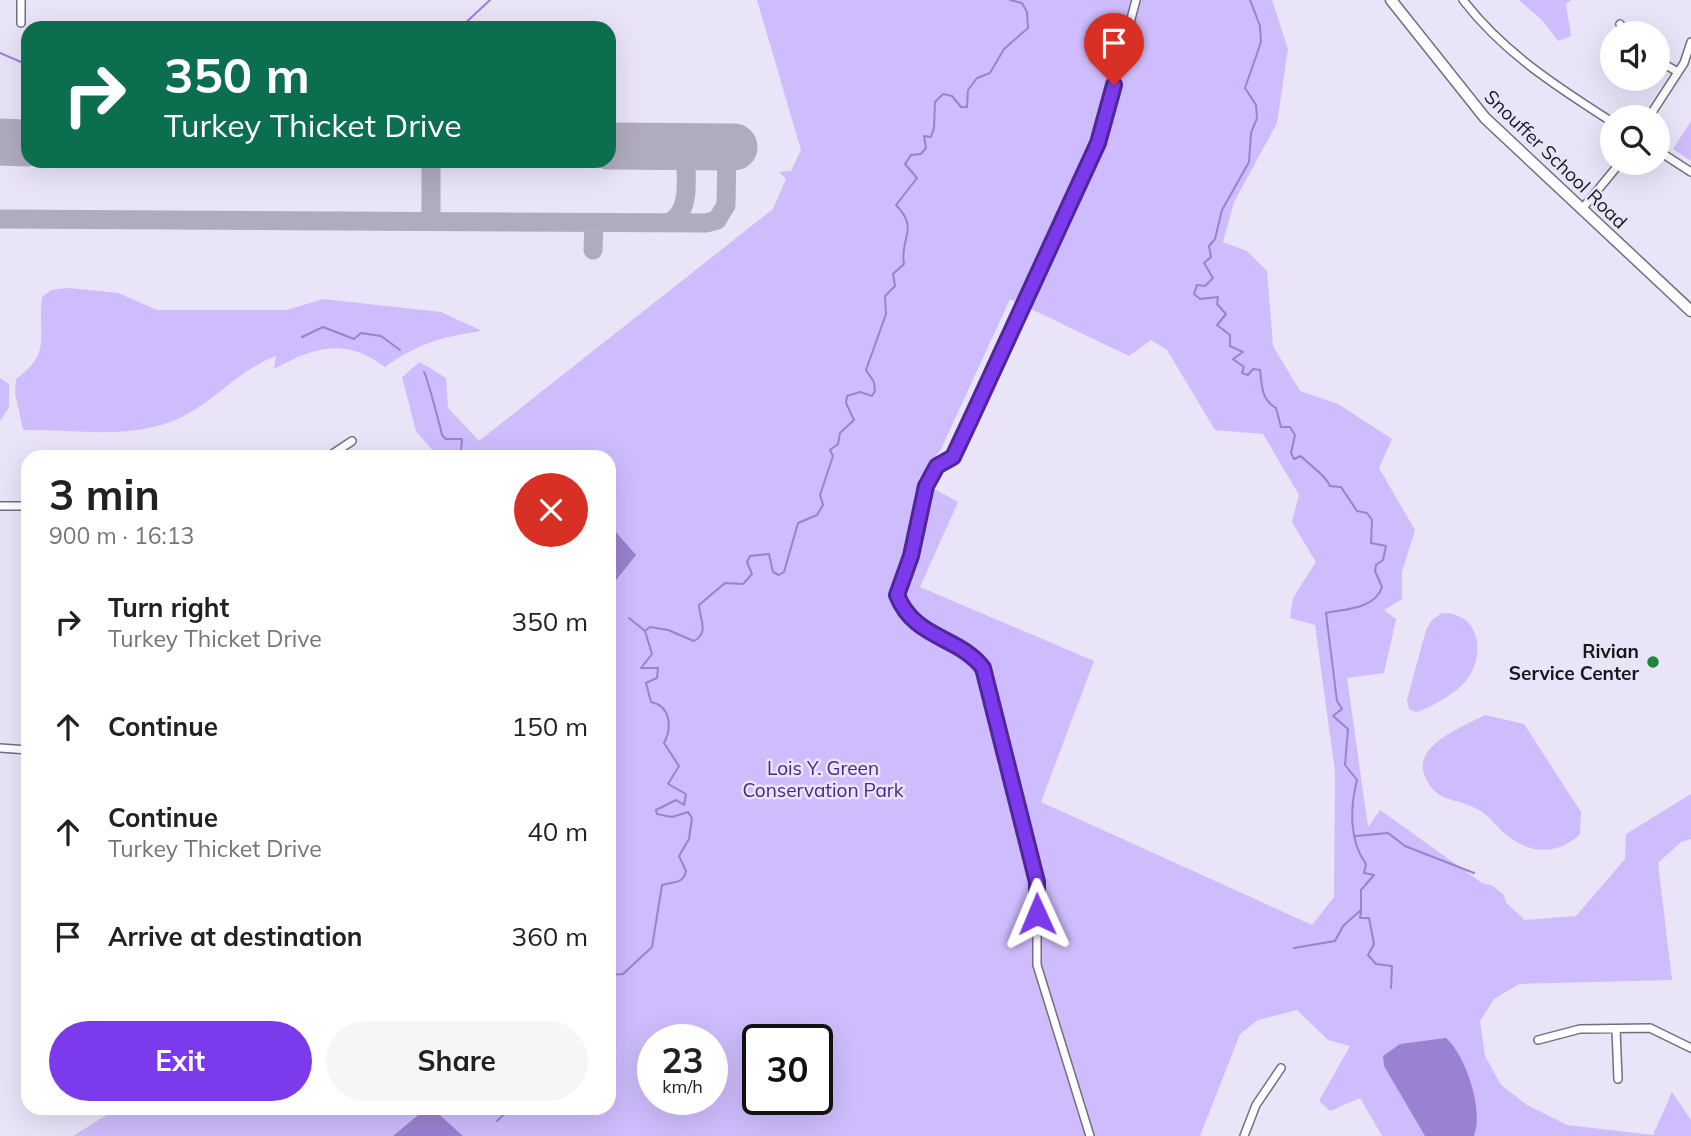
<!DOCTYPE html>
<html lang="en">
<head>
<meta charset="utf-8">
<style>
  :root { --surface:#fff; --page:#f6f6f6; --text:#202124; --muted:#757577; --accent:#7c3aed }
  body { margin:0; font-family:Mulish,sans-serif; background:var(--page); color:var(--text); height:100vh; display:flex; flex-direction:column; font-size:26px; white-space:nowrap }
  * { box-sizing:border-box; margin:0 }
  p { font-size:23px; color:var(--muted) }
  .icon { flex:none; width:38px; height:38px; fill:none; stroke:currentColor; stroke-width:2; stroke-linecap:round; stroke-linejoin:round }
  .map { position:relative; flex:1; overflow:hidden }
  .drawer { position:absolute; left:21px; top:450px; width:595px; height:665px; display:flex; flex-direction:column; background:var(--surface); border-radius:21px; box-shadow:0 7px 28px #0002 }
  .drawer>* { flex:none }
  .hud { position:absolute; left:21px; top:21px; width:595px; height:147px; border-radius:21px; box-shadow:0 7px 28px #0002; background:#0b6e4f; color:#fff; overflow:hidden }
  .buttons { position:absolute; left:1600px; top:21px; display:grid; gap:14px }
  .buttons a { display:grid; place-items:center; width:70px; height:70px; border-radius:50%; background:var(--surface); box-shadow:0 7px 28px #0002; font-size:35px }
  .speed { position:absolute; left:637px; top:1024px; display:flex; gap:14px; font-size:35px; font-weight:700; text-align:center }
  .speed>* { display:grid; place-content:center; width:91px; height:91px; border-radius:50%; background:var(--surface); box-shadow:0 7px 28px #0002; line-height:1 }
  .speed small { font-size:18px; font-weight:400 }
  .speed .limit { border:4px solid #111; border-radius:10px; background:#fff; color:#111 }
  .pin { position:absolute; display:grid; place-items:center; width:60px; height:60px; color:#fff; margin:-72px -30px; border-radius:50% 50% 50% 0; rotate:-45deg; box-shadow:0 0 7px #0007 }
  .pin .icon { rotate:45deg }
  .me { position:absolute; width:77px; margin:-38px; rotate:359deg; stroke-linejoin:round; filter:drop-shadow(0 0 5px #0008) }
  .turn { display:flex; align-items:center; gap:24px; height:147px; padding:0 28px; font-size:32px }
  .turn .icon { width:91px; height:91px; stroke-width:2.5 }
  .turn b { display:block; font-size:49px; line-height:60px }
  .round { display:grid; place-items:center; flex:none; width:74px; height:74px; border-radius:37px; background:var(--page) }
  .summary { display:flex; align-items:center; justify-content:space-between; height:119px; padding:0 28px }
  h1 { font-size:42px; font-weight:700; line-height:52px }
  .primary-button { display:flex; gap:14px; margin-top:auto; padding:14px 28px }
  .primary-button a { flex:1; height:80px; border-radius:42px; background:var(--accent); color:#fff; font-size:28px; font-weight:700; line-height:80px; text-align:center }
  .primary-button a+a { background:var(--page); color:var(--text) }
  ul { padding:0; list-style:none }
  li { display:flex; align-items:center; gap:21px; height:105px; padding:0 28px }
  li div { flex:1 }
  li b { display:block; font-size:26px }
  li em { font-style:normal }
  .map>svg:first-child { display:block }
  .green { fill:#cebcfc; fill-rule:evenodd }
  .water { fill:#9a81d1 }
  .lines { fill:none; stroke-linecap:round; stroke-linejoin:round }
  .stream { stroke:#9a81d1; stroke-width:2 }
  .taxiway { stroke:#b0acbd; stroke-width:19 }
  .runway { stroke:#b0acbd; stroke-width:47 }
  .street-casing { stroke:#726d7f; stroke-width:10 }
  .secondary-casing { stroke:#726d7f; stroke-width:13 }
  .street { stroke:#fff; stroke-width:7 }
  .secondary { stroke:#fff; stroke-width:10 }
  .route-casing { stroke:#51269a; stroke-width:18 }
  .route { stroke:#7c3aed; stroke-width:12 }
  .poi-dot { fill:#228539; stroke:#e9e4f8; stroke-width:2.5 }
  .labels { text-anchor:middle; stroke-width:5; stroke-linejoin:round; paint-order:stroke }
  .street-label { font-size:19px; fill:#19171e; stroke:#e9e4f8 }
  .poi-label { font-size:19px; font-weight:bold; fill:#19171e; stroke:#e9e4f8; text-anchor:end }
  .park-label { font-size:19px; fill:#4b2583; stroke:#e9e4f8 }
</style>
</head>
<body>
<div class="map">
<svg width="1691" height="1136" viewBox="0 0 1691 1136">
  <rect width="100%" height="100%" fill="#e9e4f8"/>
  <path class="green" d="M 757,0 L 1272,0 L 1288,49 L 1277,123 L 1234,202 L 1223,242 L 1247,251 L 1267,271 L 1273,346 L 1300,391 L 1338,404 L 1392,439 L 1379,468 L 1415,530 L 1402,572 L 1402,599 L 1384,610 L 1396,619 L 1384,673 L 1347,678 L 1368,827 L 1380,810 L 1482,883 L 1493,886 L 1504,895 L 1506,903 L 1525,920 L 1576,916 L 1625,859 L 1626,834 L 1691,794 L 1691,839 L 1681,842 L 1658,863 L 1672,980 L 1519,984 L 1494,999 L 1480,1021 L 1485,1056 L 1501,1085 L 1527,1105 L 1567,1125 L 1653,1135 L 1672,1092 L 1691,1120 L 1691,1136 L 1474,1136 L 1476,1132 L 1412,1109 L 1425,1136 L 1382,1136 L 1360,1098 L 1330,1111 L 1319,1101 L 1350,1046 L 1328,1040 L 1297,1010 L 1258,1020 L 1240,1034 L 1200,1136 L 73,1136 L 118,1108 L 609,1108 L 609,457 L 432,457 L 434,452 L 416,431 L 402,377 L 420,362 L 446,378 L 448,408 L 479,441 L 773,209 L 786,179 L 779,172 L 791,171 L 801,150 ZM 1010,299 L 1129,356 L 1151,340 L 1167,350 L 1215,430 L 1263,434 L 1299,495 L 1292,522 L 1316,562 L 1293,598 L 1290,618 L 1315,625 L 1335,772 L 1334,897 L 1312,925 L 1041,802 L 1094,661 L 920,587 L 958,502 L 918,480 L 941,449 ZM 653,1040 L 712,1040 L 712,1099 L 653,1099 ZM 758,1040 L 817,1040 L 817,1099 L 758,1099 Z
    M 1519,0 L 1571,0 L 1566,4 L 1571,36 L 1558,41 L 1543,21 Z
    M 1691,121 L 1691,161 L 1673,149 Z
    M 69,288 L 118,293 L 157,310 L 287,310 L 323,299 L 441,312 L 482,331 C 444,336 416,344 385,367 C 346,337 314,347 274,369 L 276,356 C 240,369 216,400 182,417 C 132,441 76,429 23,430 L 15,392 L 16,379 C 53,353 37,335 42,297 L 51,290 Z
    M 0,378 L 9,384 L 9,407 L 0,421 Z
    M 1442,613 C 1482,612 1487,659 1463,684 C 1452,695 1432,707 1417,712 L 1409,709 L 1407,700 L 1426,630 L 1432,620 Z
    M 1485,715 L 1524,724 L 1581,812 L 1580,834 C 1560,854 1531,855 1508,836 C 1496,827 1489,814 1475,808 C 1464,802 1450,801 1440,795 C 1432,790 1427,782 1424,774 C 1414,744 1465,726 1485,715 Z"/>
  <path class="water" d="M 609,524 L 636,555 L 609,589 Z
    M 1446,1038 C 1466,1056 1484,1110 1474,1136 L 1425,1136 L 1384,1066 L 1383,1056 L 1400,1044 Z
    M 433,1109 L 463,1136 L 393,1136 L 423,1111 Z"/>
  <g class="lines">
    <path class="stream" d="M 1250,0 L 1260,26 L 1261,42 L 1245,88 L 1256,105 L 1257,118 L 1251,133 L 1249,162 L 1222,210 L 1215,239 L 1209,246 L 1211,257 L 1204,263 L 1213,278 L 1205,286 L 1197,285 L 1194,294 L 1200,299 L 1218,297 L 1217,304 L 1226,314 L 1217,325 L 1230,335 L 1230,346 L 1243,352 L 1233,359 L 1244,367 L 1242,373 L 1248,375 L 1253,369 L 1260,370 C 1262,386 1261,399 1276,408 L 1281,427 L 1290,427 L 1295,435 L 1291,453 L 1294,459 L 1301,456 C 1310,466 1325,474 1330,486 L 1341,487 L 1357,511 L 1367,513 L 1372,520 L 1371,543 L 1386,546 L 1383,560 L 1376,565 L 1375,571 L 1382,587 C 1375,609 1345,609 1326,613 L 1337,701 L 1342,709 L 1333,716 L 1348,729 L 1345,765 L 1357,780 C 1350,808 1349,841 1366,864 L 1364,873 L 1374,875 L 1361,890 L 1361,910 L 1343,926 L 1335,941 L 1294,948
      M 460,28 L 490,0
      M 0,53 L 28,65
      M 302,337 L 323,327 L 354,339 L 361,333 L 381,336 L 400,350
      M 424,372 C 427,376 441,430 442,435 L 446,439 L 462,439 L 461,450 L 464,457
      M 629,618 L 645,631
      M 1356,836 L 1388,833 L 1405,846 L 1474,873
      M 1361,911 L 1360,918 L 1369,918 L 1374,944 L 1368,955 L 1376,964 L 1392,966 L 1391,988
      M 609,975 L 623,974 L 652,947 L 662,885 C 673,881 683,885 686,871 L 679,856 L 689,839 L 692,818 L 688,812 L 672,817 L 657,814 L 656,810 L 676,800 L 684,805 L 686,794 L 668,784 L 679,766 L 664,743 C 672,728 671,706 651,702 L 646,683 L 657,678 L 658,668 L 641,668 L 652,654 L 645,631 L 650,627 L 668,630 L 694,641 C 710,632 699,618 699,605 L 725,583 L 743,584 L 752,574 L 747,562 L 750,556 L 769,554 L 773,572 L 779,575 L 784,572 L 798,523 L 817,515 L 823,505 L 820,495 L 833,456 L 830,450 L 838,444 L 840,433 L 854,420 L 846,403 L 847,396 L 860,392 L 872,396 L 875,391 L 874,382 L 866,370 L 886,314 L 885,296 L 895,286 L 893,274 L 904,264 C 899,239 920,229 896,205 L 917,178 L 905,164 L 911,155 L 921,154 L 926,148 L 924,136 L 931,137 L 934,128 L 935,102 L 943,94 L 952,96 L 961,107 L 967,107 L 968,90 L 977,78 L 990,73 L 1004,49 L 1028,28 L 1027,12 L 1022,3 L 1010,0
      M 497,1121 L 511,1108"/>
    <path class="taxiway" d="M 0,219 L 706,223 L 717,220 L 726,205 L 727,147
      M 431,221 L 431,161
      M 667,223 C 694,214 685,170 685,147
      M 593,250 L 594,223"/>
    <path class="runway" d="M 0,142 L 28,143
      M 609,146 L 734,147"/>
    <g class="street-casing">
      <path id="street" d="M 1463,0 C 1504,53 1556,86 1612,122
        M 21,23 L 21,0
        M 1620,24 L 1625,33
        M 1657,60 L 1678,72
        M 1649,117 L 1684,63 L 1691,42
        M 1657,150 L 1691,172
        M 1582,209 L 1620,163
        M 328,457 L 352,441
        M 0,506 L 28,506
        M 0,748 L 28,750
        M 1616,1029 L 1618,1079
        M 1538,1040 L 1580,1029 L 1650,1028 L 1691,1048
        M 1090,1136 L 1037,965 L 1037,882 L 983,669 C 959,636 914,639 897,595 C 900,580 908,568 911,554 C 920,517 917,478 953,457 L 1098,143 L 1136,0
        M 1244,1136 L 1256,1105 L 1281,1068"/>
    </g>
    <g class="secondary-casing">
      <path id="secondary" d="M 1391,0 L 1485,118 L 1691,311"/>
    </g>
    <use href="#street" class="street"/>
    <use href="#secondary" class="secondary"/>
  </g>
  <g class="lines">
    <g class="route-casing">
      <path id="route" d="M 1037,914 L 1037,882 L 983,668 C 959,636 914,639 897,595 L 911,556 L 926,486 L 937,466 L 953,457 L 969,423 L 1098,143 L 1114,85"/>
    </g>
    <use href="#route" class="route"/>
  </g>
  <circle class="poi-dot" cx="1653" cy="662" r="7"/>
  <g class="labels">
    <g class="street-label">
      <text transform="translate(1556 159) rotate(44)" y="7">Snouffer School Road</text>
    </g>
    <g class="poi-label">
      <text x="1639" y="658">Rivian<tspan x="1639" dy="22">Service Center</tspan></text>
    </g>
    <g class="park-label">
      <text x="823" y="775">Lois Y. Green<tspan x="823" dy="22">Conservation Park</tspan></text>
    </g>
  </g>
</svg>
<div class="buttons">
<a><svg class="icon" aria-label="sound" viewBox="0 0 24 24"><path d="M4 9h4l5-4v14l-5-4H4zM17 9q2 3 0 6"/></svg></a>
<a><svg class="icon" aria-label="search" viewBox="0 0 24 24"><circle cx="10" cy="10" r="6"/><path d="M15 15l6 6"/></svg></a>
</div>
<div class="speed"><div>23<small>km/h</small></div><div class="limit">30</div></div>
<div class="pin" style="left:1114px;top:85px;background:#d93025"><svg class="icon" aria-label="arrive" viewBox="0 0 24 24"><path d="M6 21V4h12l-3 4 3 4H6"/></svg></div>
<svg class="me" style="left:1037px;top:914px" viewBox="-20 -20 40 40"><path d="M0-17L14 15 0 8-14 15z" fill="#7c3aed" stroke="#fff" stroke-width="4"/></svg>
<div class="hud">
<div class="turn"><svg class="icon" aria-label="right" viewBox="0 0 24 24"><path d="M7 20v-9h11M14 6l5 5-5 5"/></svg><div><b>350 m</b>Turkey Thicket Drive</div></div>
</div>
<section class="drawer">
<div class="summary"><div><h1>3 min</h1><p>900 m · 16:13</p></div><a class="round" style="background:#d93025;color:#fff"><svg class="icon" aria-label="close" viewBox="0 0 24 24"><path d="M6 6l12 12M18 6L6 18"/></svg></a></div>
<ul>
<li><svg class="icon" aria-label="right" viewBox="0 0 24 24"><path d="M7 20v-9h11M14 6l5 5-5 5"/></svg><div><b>Turn right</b><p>Turkey Thicket Drive</p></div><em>350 m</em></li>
<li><svg class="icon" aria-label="ahead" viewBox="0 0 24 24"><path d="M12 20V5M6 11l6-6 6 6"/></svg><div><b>Continue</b></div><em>150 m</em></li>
<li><svg class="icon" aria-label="ahead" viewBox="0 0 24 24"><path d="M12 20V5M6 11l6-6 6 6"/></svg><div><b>Continue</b><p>Turkey Thicket Drive</p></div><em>40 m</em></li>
<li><svg class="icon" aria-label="arrive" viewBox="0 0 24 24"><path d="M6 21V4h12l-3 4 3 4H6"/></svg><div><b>Arrive at destination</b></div><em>360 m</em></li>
</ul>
<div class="primary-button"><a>Exit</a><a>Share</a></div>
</section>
</div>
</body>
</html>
